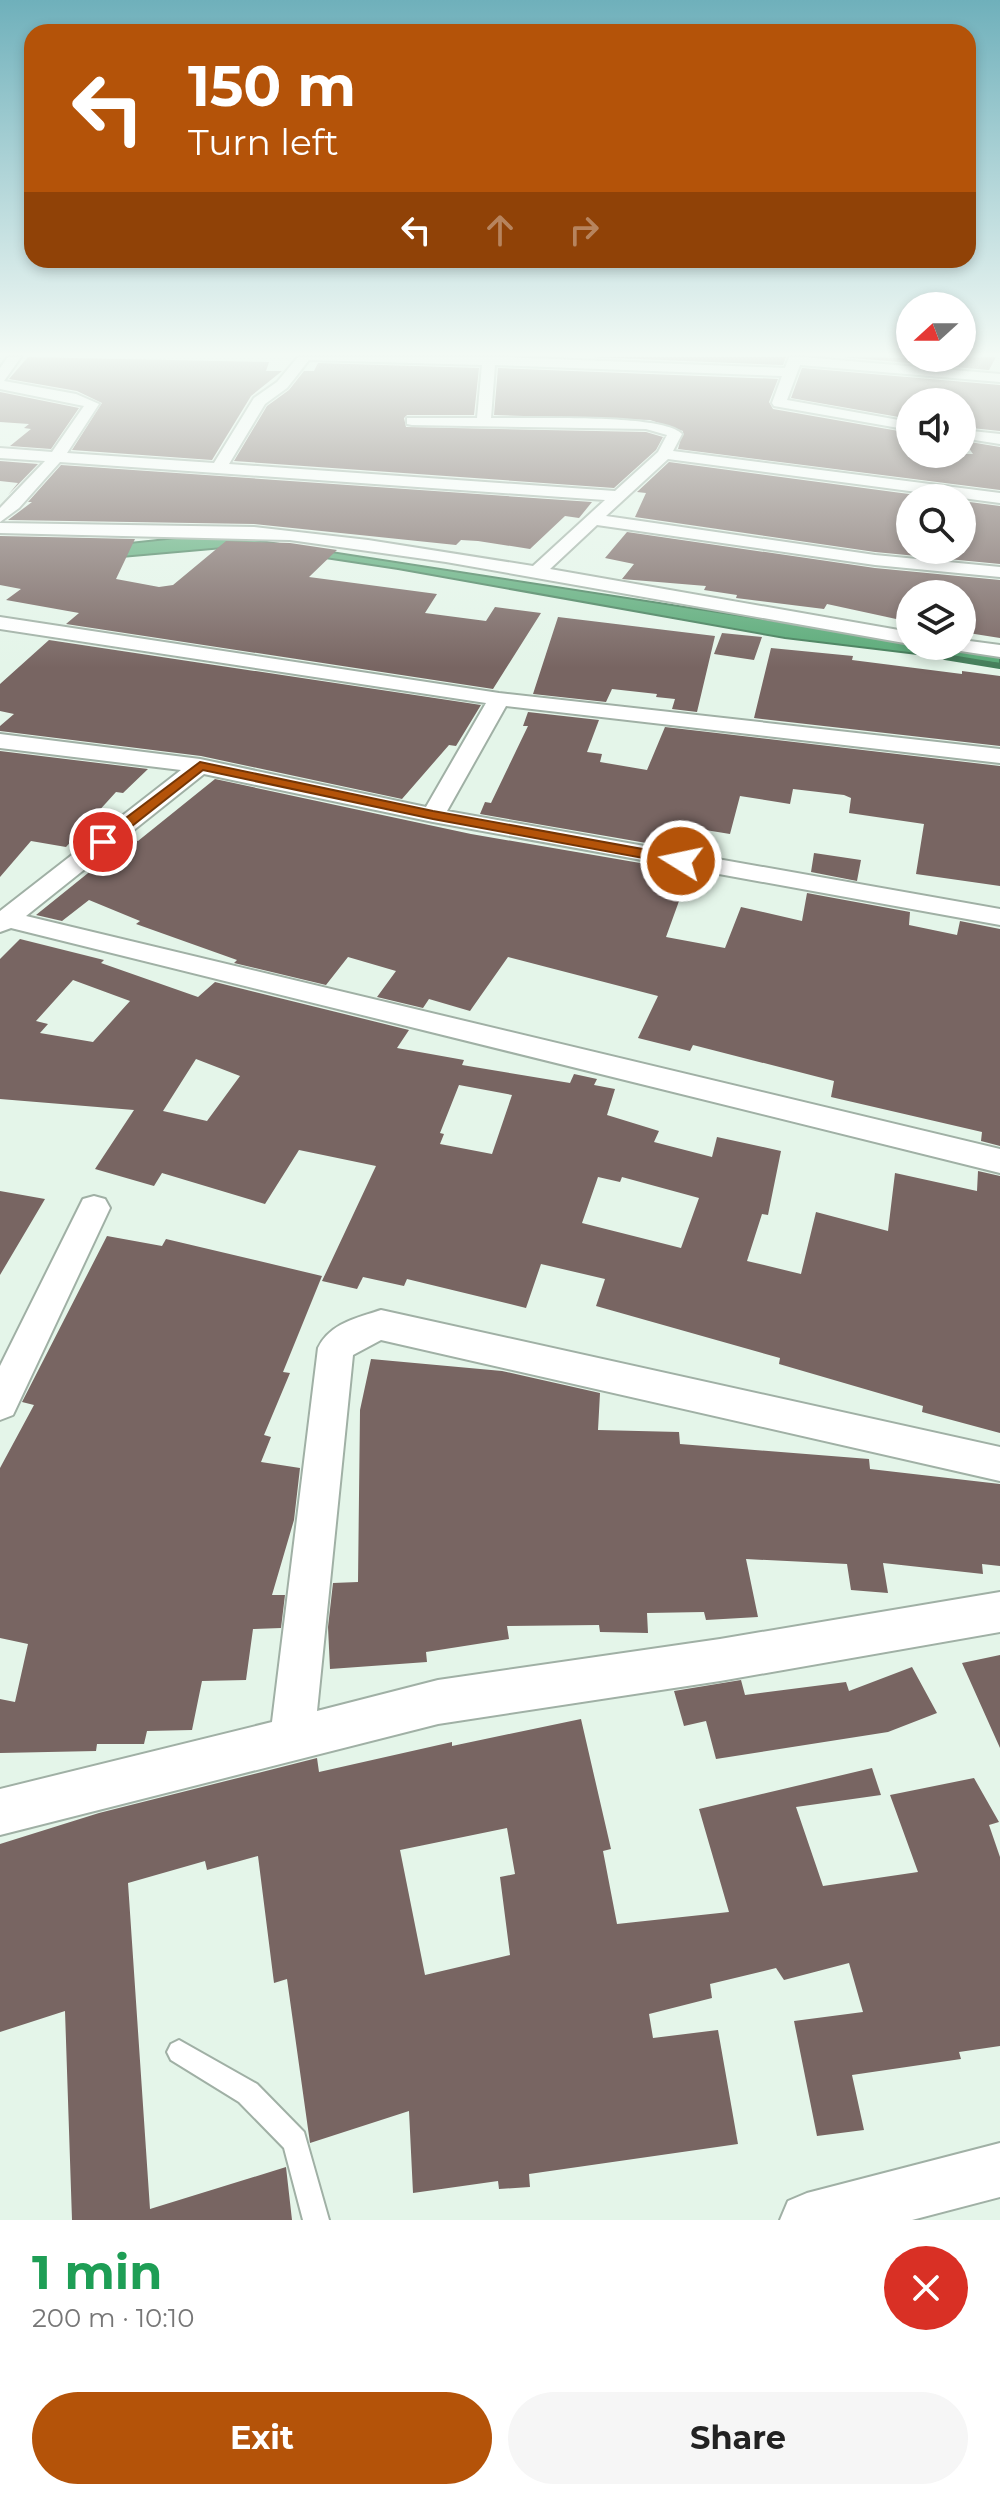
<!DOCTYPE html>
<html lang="en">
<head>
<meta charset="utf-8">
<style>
  :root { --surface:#fff; --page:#f6f6f6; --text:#222; --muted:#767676; --accent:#b45309 }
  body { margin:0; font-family:Montserrat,sans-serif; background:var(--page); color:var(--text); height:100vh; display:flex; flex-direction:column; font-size:30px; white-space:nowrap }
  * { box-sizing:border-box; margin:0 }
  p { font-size:26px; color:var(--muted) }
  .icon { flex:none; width:44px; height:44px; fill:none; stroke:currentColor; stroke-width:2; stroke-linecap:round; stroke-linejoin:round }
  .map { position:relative; height:2220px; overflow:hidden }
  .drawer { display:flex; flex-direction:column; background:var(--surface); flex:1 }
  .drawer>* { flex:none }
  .banner { position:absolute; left:24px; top:24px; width:952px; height:244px; border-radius:24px; box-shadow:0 4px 12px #0003; background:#b45309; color:#fff; overflow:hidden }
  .needle { width:52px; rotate:249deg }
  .fabs { position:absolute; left:896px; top:292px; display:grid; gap:16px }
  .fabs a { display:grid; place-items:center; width:80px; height:80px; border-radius:50%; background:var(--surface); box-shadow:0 4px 12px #0003; font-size:40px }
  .pin { position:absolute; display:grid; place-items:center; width:68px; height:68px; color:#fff; margin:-34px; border:4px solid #fff; border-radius:50%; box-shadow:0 2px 8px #0007 }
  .me { position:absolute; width:88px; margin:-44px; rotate:280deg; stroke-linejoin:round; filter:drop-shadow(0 0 6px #0008) }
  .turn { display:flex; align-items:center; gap:28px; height:168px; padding:0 32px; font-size:36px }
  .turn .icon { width:104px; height:104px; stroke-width:2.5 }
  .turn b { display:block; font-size:56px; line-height:68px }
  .lanes { display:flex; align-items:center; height:76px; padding:0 32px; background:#0003; justify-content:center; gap:40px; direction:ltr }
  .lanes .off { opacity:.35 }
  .round { display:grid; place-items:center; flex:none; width:84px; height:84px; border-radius:42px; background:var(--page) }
  .overview { display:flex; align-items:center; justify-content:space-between; height:136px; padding:0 32px }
  h1 { font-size:48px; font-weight:700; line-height:60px; color:#1e9e55 }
  .primary-button { display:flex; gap:16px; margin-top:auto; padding:16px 32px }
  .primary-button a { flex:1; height:92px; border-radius:48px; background:var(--accent); color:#fff; font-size:32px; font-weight:700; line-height:92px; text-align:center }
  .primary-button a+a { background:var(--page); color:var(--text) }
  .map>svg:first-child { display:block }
  .water { fill:#59a977; stroke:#447e5a; stroke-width:2 }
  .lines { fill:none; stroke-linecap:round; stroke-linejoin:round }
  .stream { stroke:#447e5a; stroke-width:6 }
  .building { fill:#786562; fill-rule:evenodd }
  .service-casing { stroke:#a0b0a5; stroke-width:4 }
  .minor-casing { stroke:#a0b0a5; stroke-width:4 }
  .service { fill:#fff; fill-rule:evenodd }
  .minor { fill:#fff; fill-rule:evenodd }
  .route { fill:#b45309; stroke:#753606; stroke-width:2 }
</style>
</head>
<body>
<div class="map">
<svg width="1000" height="2220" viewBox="0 0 1000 2220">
  <rect width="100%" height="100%" fill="#e4f5e9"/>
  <path class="water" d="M 235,537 L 910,642 L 910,646 L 1000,656 L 1000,664 L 785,638 L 398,569 L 246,546 L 53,563 L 0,557 L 176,538 Z"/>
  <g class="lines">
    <path class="stream" d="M 945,657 L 1000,666"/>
  </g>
  <path class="building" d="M 28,357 L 269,362 L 266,371 L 282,371 L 251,396 L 212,460 L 72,450 L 102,403 L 77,391 L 9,379 Z
    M 590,357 L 786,357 L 783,365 Z
    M 842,357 L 910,358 L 996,357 L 989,370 Z
    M 318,363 L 479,368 L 474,415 L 407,415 L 404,418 L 406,427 L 646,432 L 663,437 L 656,450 L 614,488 L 234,461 L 267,406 L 289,390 L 304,371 L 314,371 Z
    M 498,368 L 778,379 L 769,402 L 773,409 L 910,433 L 910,454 L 973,454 L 964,441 L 1000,447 L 1000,490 L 678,449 L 683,431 L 650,420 L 494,415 Z
    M 802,368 L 1000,385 L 1000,431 L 962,427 L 962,402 L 910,402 L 910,419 L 791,398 Z
    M 0,392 L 79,408 L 51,449 L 10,446 L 31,429 L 24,428 L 29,424 L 0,422 Z
    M 0,461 L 38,464 L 8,495 L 18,483 L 0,481 Z
    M 669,462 L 939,498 L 910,498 L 910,550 L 962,550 L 962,501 L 1000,506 L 1000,564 L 875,552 L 635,517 L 646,493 L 637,492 Z
    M 61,465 L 592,502 L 579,518 L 565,516 L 530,549 L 478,541 L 461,540 L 456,545 L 254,524 L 8,520 L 32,502 L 28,502 Z
    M 627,532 L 875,568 L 1000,580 L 1000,638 L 962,632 L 962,594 L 910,594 L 910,622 L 827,604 L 824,609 L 736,598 L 737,595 L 704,590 L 706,586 L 622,579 L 634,564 L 605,558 Z
    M 0,536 L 135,539 L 116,579 L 159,587 L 173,585 L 226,541 L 290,543 L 337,550 L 309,577 L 437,594 L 425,613 L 486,621 L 495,607 L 541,613 L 493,689 L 66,624 L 79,613 L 6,600 L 21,589 L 0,585 Z
    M 558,617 L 715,636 L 697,712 L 672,709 L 675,699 L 656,697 L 657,694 L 612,689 L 606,702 L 533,694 Z
    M 722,633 L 762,637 L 754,660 L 714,654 Z
    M 49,640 L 481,705 L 456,746 L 449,745 L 402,799 L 201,756 L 0,731 L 0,726 L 14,714 L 0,711 L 0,684 Z
    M 771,648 L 853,656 L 852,660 L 962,674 L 962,671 L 1000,676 L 1000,746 L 754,718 Z
    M 528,712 L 599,720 L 587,752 L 602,754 L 600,762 L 647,770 L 665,727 L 1000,766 L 1000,886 L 916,874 L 924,824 L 849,813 L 851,798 L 844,795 L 793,789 L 790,804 L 740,796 L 730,834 L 687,827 L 681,849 L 480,814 L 485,802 L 491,803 L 528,726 L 523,726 Z
    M 0,751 L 148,769 L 123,793 L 116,792 L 66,847 L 31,841 L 0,877 Z
    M 215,779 L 471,834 L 675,869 L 672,876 L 687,879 L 666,937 L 725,948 L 741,907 L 802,921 L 807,893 L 910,912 L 909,925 L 957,935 L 960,921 L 1000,929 L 1000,1146 L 981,1141 L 982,1132 L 831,1097 L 834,1081 L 693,1045 L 690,1051 L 638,1038 L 658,996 L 508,957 L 470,1011 L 429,999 L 423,1008 L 377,997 L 396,971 L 348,957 L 326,985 L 234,963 L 237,960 L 136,924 L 140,921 L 89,900 L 62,921 L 36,915 L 108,857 L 132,839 L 138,841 Z
    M 814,853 L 861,860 L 857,881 L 811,872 Z
    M 20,939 L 104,960 L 101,963 L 198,997 L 215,982 L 409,1030 L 397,1048 L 464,1060 L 462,1065 L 570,1083 L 574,1074 L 597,1079 L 594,1085 L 615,1089 L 607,1115 L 659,1131 L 654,1142 L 712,1157 L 717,1137 L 781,1151 L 768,1215 L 762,1214 L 747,1261 L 801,1274 L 816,1212 L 888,1231 L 895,1173 L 977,1191 L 978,1171 L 1000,1176 L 1000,1433 L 922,1412 L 923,1406 L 779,1364 L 780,1358 L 596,1306 L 605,1279 L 541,1264 L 526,1308 L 407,1279 L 404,1286 L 363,1277 L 357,1289 L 322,1281 L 376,1166 L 299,1150 L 265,1204 L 162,1173 L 154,1186 L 95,1169 L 134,1110 L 0,1099 L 0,959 ZM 73,980 L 130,1001 L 93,1042 L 40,1033 L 48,1024 L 36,1021 ZM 196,1059 L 240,1076 L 207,1121 L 163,1111 ZM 459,1085 L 512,1095 L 492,1154 L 440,1144 L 444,1134 L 440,1133 ZM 598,1177 L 620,1182 L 622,1177 L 699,1198 L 681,1248 L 582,1223 Z
    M 0,1191 L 45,1199 L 0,1275 Z
    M 107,1236 L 162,1246 L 166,1239 L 322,1276 L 283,1372 L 290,1373 L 264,1435 L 271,1437 L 261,1462 L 300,1468 L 294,1520 L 272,1595 L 285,1595 L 281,1628 L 253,1629 L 246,1680 L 202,1681 L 192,1730 L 147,1731 L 144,1744 L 97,1744 L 96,1751 L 0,1753 L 0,1699 L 15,1702 L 28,1644 L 0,1638 L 0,1468 L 34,1405 L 22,1402 Z
    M 371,1359 L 502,1371 L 600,1393 L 598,1430 L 679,1432 L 680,1444 L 869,1459 L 870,1469 L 1000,1484 L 1000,1566 L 982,1564 L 983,1574 L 883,1563 L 888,1593 L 851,1590 L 847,1564 L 746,1559 L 758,1617 L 706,1620 L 704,1612 L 647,1613 L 648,1633 L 600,1632 L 599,1625 L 507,1626 L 509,1639 L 426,1652 L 427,1662 L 330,1669 L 328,1627 L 333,1583 L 358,1582 L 360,1410 Z
    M 1000,1655 L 1000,1748 L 962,1663 Z
    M 912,1667 L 937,1713 L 888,1732 L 716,1759 L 706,1721 L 684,1726 L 674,1691 L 741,1680 L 745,1695 L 846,1682 L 849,1691 Z
    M 581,1719 L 611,1849 L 603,1851 L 617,1924 L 729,1912 L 699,1809 L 872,1768 L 881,1795 L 796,1807 L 823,1886 L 918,1872 L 890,1795 L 974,1778 L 999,1822 L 989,1825 L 1000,1857 L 1000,2046 L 959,2052 L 961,2059 L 852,2075 L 864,2130 L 817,2136 L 794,2021 L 863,2012 L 849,1963 L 784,1980 L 776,1968 L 710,1984 L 712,1998 L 649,2014 L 653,2038 L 718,2030 L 738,2144 L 529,2174 L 530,2187 L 499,2189 L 498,2181 L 413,2193 L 409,2111 L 310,2143 L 287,1979 L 274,1983 L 258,1856 L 207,1870 L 205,1861 L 128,1883 L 150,2209 L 286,2167 L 292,2220 L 72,2220 L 65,2011 L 0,2032 L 0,1844 L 99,1813 L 317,1758 L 319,1772 L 452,1742 L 452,1746 ZM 507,1828 L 515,1874 L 500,1877 L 510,1955 L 425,1975 L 400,1850 Z"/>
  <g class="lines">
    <g class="service-casing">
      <path id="service" d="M 179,2040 L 257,2084 L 304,2132 L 329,2220 L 303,2220 L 284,2148 L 239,2102 L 171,2060 L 167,2052 L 171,2044 Z"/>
    </g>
    <g class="minor-casing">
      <path id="minor" d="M 8,357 L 21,357 L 4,381 L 76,394 L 99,404 L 67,453 L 214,463 L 254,398 L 277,382 L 298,357 L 502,357 L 785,368 L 789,357 L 802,357 L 1000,374 L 1000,382 L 800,365 L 787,400 L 910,422 L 910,430 L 774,406 L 772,403 L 782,376 L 495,365 L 491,418 C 526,419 664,413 682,434 L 673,451 L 1000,493 L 1000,503 L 668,459 L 606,516 L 875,555 L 1000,567 L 1000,577 L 875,565 L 597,525 L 550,569 L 910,632 L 910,644 L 446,562 L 290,540 L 0,533 L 0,523 L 254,527 L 368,540 L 533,566 L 605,500 L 60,462 L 19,508 L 0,522 L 0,508 L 45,461 L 0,458 L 0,448 L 52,452 L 84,406 L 0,389 L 0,368 ZM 309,360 L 482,365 L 477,418 L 407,418 L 407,424 L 412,425 L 646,429 L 667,435 L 658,452 L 615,491 L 229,464 L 265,404 L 287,388 Z
        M 962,430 L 1000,434 L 1000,444 L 962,438 Z
        M 0,617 L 499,693 L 1000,749 L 1000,763 L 506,706 L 447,811 L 1000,909 L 1000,925 L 433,822 L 204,774 L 26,916 L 1000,1149 L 1000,1173 L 11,928 L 0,932 L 0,911 L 181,770 L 0,748 L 0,734 L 200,759 L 426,807 L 486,703 L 0,629 Z
        M 962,640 L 1000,645 L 1000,657 L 954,650 L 951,646 L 962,646 Z
        M 94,1196 L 105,1199 L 110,1208 L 13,1415 L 0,1420 L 0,1366 L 83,1199 Z
        M 381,1310 L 1000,1447 L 1000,1481 L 381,1340 L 353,1355 L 317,1711 L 438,1680 L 720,1639 L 1000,1592 L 1000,1632 L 720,1681 L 438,1724 L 0,1835 L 0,1789 L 272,1722 L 318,1348 C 330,1323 357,1318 381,1310 Z
        M 1000,2143 L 1000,2197 L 912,2220 L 780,2220 L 788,2201 L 807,2193 Z"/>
    </g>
    <use href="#service" class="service"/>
    <use href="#minor" class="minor"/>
  </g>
  <linearGradient id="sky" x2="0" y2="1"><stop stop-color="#6fb0bb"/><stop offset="0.53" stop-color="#f3faf5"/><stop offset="1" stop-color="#f3faf5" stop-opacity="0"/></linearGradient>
  <rect width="1000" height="668" fill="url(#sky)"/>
  <path class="route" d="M 200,762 L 433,811 L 681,856 L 688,861 L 681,865 L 433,819 L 203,770 L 108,845 L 98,845 L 98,839 Z"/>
</svg>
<div class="fabs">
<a><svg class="needle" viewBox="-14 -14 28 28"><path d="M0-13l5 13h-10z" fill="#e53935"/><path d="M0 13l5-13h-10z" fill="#767676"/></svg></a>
<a><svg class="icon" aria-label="sound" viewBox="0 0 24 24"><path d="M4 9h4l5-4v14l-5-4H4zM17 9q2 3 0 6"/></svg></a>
<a><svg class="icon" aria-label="search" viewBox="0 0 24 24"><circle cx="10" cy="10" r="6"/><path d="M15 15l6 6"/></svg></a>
<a><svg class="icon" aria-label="layers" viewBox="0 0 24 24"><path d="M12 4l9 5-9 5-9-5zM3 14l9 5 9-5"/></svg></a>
</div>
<div class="pin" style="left:103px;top:842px;background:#d93025"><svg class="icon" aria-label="arrive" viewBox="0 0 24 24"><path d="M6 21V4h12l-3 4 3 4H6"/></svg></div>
<svg class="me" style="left:681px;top:861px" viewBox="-20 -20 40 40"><circle r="17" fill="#b45309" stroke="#fff" stroke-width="3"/><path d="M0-11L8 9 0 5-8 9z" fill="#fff"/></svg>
<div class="banner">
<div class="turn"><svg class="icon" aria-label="left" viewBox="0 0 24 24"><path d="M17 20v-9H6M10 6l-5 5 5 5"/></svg><div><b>150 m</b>Turn left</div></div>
<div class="lanes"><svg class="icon" aria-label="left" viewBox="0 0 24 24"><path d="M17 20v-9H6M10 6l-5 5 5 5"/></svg><svg class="icon off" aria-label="ahead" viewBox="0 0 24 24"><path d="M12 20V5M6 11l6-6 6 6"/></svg><svg class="icon off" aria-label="right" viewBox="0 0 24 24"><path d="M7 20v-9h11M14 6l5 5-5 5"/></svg></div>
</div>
</div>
<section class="drawer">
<div class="overview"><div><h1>1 min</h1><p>200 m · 10:10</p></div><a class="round" style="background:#d93025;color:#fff"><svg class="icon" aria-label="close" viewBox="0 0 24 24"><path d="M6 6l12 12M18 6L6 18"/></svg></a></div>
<div class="primary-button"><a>Exit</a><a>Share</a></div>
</section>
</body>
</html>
